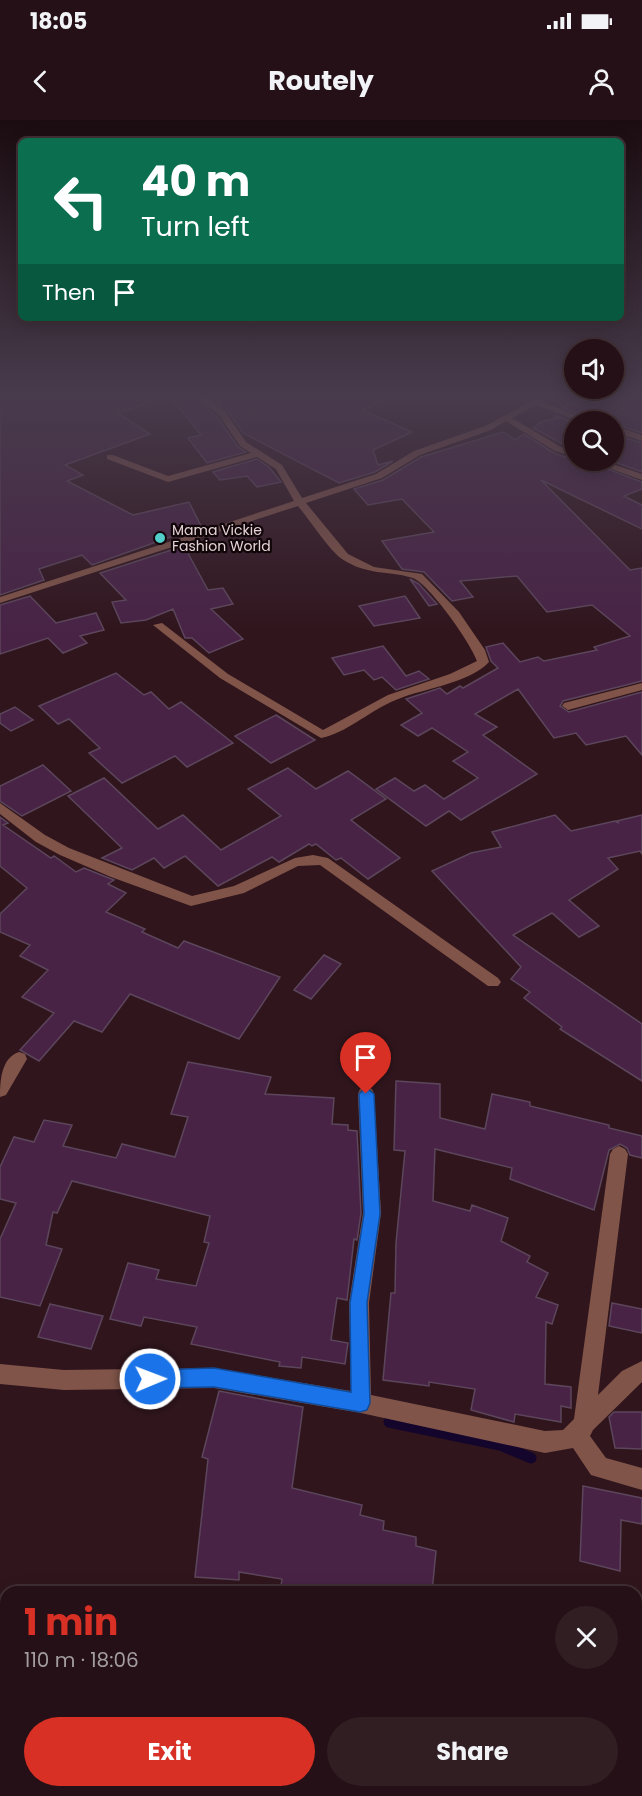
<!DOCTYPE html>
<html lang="en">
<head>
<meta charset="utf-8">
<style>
  :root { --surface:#241016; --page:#301e23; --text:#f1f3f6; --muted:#a39da1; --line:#413035; --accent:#d93025 }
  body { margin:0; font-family:Poppins,sans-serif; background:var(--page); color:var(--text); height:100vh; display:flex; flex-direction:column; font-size:22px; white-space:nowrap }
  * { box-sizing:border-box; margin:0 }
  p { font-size:20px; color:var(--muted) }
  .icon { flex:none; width:33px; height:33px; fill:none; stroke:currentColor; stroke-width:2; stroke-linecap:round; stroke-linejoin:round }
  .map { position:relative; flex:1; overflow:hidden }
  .details { position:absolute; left:0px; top:1466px; width:642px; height:212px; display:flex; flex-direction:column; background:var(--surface); border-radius:18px 18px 0 0; box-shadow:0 3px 15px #0003,0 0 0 2px var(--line) }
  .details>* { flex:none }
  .hud { position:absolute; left:18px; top:18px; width:606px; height:183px; border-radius:9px; box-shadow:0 3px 15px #0003,0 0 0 2px var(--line); background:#0b6e4f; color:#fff; overflow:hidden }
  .tools { position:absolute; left:564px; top:219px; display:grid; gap:12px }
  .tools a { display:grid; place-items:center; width:60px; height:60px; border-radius:50%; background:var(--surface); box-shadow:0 3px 15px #0003,0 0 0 2px var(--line); font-size:30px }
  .pin { position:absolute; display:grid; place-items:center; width:51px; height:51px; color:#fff; margin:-62px -26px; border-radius:50% 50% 50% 0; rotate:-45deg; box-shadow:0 0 6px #0007 }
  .pin .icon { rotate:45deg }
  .me { position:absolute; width:66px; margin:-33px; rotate:89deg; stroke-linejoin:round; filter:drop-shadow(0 0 4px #0008) }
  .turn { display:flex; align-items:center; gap:21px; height:126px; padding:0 24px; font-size:27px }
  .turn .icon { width:78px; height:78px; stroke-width:2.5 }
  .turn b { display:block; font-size:42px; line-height:51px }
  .then { display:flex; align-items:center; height:57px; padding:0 24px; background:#0003; gap:12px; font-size:22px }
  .round { display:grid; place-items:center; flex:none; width:63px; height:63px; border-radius:32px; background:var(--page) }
  .overview { display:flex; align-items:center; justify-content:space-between; height:102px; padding:0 24px }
  h1 { font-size:36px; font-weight:700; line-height:45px; color:var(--accent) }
  .action { display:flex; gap:12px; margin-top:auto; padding:12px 24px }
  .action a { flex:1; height:69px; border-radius:36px; background:var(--accent); color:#fff; font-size:24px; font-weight:700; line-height:69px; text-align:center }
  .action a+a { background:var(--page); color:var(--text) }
  .status { display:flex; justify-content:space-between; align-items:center; height:42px; padding:0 30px; background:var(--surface); direction:ltr }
  .status svg { height:16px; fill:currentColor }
  header { display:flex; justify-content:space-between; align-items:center; height:78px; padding:0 24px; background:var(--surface); font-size:27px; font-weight:700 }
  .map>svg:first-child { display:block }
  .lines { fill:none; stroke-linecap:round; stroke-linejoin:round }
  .stream { stroke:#14052d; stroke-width:11 }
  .building { fill:#482346; stroke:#5c465b; stroke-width:1.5 }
  .minor { fill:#805448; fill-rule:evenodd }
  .route { fill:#1a73e8; stroke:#114b97; stroke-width:1.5 }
  .poi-dot { fill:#53cdcb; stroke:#100508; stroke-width:2 }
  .labels { text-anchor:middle; stroke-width:4.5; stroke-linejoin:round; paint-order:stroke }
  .far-poi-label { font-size:14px; fill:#e5d2d6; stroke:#100508; text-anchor:start }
</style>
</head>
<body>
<div class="status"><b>18:05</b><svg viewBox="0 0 49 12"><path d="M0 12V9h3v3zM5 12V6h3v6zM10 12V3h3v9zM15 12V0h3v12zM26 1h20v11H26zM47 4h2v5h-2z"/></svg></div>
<header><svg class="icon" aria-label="back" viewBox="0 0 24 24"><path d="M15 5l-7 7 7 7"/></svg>Routely<svg class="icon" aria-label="person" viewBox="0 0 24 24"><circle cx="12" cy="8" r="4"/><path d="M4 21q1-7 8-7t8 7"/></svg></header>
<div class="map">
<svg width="642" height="1676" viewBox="0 0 642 1676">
  <rect width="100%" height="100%" fill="#30151d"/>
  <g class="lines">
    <path class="stream" d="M 389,1302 L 500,1325 L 531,1338"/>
  </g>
  <path class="building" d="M 12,275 L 159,275 L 160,279 L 118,293 L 150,314 L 65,345 L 83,355 L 67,361 L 133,395 L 189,382 L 201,406 L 92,445 L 82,435 L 39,449 L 44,460 L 0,475 L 0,278 Z
    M 169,275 L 193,275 L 217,297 L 238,327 L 246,332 L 207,343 L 188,318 L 201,315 Z
    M 208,275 L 396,275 L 362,290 L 412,312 L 373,330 L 378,345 L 393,341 L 375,352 L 339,363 L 243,313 L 227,290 Z
    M 582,275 L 642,275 L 642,313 L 614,304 L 614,302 L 596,302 L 563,288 Z
    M 553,295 L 574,302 L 574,330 L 533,308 L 541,302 L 561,297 Z
    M 503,312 L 515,320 L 524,314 L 554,333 L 574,340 L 584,340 L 642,362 L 642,369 L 624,376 L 642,385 L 642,409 L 541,360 L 630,450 L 642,448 L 642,561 L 563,581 L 560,586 L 569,592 L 642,572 L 642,635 L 626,616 L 586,625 L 576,613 L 554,618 L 518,569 L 475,594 L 497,607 L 483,615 L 537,654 L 461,700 L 449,691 L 426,706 L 376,669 L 395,658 L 414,671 L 425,665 L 444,679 L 478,658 L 453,641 L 468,632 L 432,608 L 418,616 L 401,605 L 422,593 L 406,579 L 440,568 L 447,574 L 460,566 L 463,568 L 498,548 L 491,541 L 486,527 L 503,523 L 520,542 L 538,537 L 544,541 L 597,530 L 594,527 L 630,516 L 592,485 L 547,492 L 517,456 L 460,461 L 473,477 L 452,481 L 424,452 L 402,449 L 382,421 L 434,412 L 402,379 L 368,385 L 354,369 L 383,360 L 421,337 Z
    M 614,314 L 642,323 L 642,352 L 609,340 L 614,340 Z
    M 257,339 L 269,347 L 281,362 L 257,367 L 247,356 L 220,360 L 213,352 Z
    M 184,426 L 208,470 L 223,468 L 233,484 L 211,489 L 243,519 L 209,533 L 192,518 L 185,518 L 173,489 L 146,500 L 121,503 L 112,482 L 126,480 L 100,453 Z
    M 410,459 L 419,464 L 437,484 L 429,486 Z
    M 30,476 L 56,503 L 96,493 L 104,510 L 80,516 L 87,523 L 63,533 L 48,518 L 0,534 L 0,485 Z
    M 405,476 L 420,498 L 374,506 L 359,486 Z
    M 383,526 L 406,556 L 419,551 L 429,559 L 396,570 L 382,557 L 374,560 L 364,550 L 344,555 L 332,538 Z
    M 116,553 L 144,575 L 151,572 L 169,589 L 181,582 L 233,623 L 187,647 L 175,636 L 122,663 L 89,633 L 100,628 L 69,599 L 58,604 L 39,586 Z
    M 15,587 L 33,600 L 11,611 L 0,603 L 0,594 Z
    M 276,595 L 315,620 L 271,643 L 235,616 Z
    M 43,645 L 71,671 L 22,696 L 0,681 L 0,666 Z
    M 288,648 L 316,669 L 348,651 L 386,679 L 351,700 L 400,738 L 368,759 L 341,738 L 336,740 L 316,724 L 312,726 L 309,724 L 279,742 L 272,737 L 218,766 L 185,736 L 164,748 L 154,738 L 132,750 L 102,738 L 122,728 L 68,676 L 104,658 L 158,709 L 183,695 L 221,730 L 281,696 L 248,669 Z
    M 555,695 L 571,711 L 615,701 L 619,703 L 617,701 L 642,695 L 642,734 L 640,731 L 608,738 L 618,749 L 569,780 L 599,806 L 579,817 L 552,793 L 513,815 L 642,904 L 642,961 L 560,909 L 562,907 L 524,878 L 530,872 L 511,859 L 521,847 L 432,751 L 471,733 L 501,727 L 492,712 Z
    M 0,697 L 8,703 L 3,705 L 51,738 L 54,736 L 76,752 L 84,748 L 114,760 L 108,764 L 126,773 L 106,792 L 145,809 L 142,812 L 178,828 L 184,821 L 280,857 L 239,919 L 130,874 L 102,912 L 74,901 L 39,941 L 20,930 L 54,893 L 22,877 L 48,850 L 20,836 L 30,825 L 0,812 L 0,794 L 27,768 L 0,746 Z
    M 324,835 L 341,844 L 311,879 L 294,870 Z
    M 188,942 L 271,957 L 265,974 L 334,978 L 332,1004 L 348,1005 L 348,1010 L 357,1011 L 361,1093 L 357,1120 L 354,1119 L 347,1180 L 337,1178 L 331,1220 L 348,1223 L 345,1244 L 302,1237 L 301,1248 L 279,1246 L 280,1242 L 191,1224 L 197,1207 L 144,1197 L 141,1206 L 110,1199 L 128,1143 L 159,1150 L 156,1159 L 196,1166 L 209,1123 L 204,1122 L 210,1096 L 72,1061 L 57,1093 L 53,1092 L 46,1125 L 62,1129 L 40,1186 L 0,1177 L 0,1119 L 16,1083 L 0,1079 L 0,1047 L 14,1017 L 34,1022 L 44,1000 L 72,1005 L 63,1026 L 116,1038 L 122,1024 L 175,1037 L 188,997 L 171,994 Z
    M 396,961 L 440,964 L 440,998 L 485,1009 L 492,974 L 530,982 L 530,986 L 609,1005 L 609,1008 L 642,1016 L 642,1038 L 630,1035 L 627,1028 L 620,1024 L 609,1030 L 594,1090 L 510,1059 L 512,1048 L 435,1029 L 433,1081 L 470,1091 L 472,1085 L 508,1098 L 501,1121 L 530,1136 L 527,1142 L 548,1153 L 536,1177 L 558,1185 L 552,1204 L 546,1202 L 545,1264 L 571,1267 L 571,1288 L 561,1286 L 561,1302 L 515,1294 L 514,1302 L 471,1290 L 475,1269 L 429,1262 L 429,1266 L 383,1260 L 391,1173 L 395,1173 L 396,1123 L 405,1031 L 394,1030 Z
    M 612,1183 L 642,1189 L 642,1213 L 609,1206 Z
    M 50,1184 L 103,1196 L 91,1229 L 38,1217 Z
    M 219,1271 L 303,1287 L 292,1368 L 362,1385 L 360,1395 L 384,1401 L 383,1410 L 416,1417 L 416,1426 L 436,1431 L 432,1472 L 280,1472 L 282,1459 L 239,1452 L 239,1460 L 195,1457 L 208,1339 L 202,1337 Z
    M 614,1292 L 642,1292 L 642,1329 L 615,1328 L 609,1297 Z
    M 583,1366 L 642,1378 L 642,1404 L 621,1400 L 620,1451 L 580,1441 Z"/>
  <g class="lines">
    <path class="minor" d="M 195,275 L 204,275 L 225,291 L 246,322 L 282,345 L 302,378 L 376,354 L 414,331 L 485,306 L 543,275 L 553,275 L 542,282 L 594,302 L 581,302 L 536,285 L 512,298 L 561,327 L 574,332 L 574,337 L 555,331 L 506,301 L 491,310 L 420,335 L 382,358 L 306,383 L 348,434 L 374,447 L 422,454 L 459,492 L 485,530 L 489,542 C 469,564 418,569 391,582 C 367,593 346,613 321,618 L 220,558 L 153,505 L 162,503 L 228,554 L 323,610 L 388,575 L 450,554 L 477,541 C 471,523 429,464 413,458 C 387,450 368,456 342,439 C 329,430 309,399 298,386 L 0,483 L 0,477 L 294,381 L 276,349 L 257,337 L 168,362 L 107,339 L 107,335 L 113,335 L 168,356 L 251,333 L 240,326 L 219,295 Z
      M 614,306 L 642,315 L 642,321 L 614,312 Z
      M 586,340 L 600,340 L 642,354 L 642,360 Z
      M 642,563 L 642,570 L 568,590 L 562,586 L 564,583 Z
      M 0,683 L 45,715 L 69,728 L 192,776 L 234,766 L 295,738 L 313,735 L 328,738 L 498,858 L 501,862 L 498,866 L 488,866 L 320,745 L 298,746 L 244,773 L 191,786 L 111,757 L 60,735 L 36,722 L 0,694 Z
      M 19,932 L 25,934 L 27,939 L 6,975 L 0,977 C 0,961 1,938 19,932 Z
      M 366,967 L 372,969 L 374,974 L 381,1093 L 369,1183 L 371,1275 L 545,1311 L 563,1310 L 574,1299 L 610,1034 L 613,1029 L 619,1026 L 625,1029 L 628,1034 L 598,1275 L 622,1251 L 642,1241 L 642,1262 L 593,1310 L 590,1316 L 606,1338 L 642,1348 L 642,1370 L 591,1355 L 573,1328 L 545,1333 L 361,1293 L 214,1268 L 64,1270 L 0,1264 L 0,1244 L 64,1250 L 214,1248 L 351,1271 L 349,1183 L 363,1093 L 358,974 L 360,969 Z"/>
  </g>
  <linearGradient id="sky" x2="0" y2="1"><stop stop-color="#1a0c10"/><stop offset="0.54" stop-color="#483b4c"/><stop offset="1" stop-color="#483b4c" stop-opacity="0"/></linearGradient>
  <rect width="642" height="510" fill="url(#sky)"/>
  <path class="route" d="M 366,967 L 374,974 L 380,1094 L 367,1183 L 370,1283 L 367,1290 L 360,1292 L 214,1267 L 150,1268 L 143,1265 L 140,1259 L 143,1252 L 150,1250 L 214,1248 L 351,1272 L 350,1183 L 364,1094 L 359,974 Z"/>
  <circle class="poi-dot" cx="160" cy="418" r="6"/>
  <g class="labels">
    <g class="far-poi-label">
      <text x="172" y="415">Mama Vickie<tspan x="172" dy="16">Fashion World</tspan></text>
    </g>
  </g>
</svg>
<div class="tools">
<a><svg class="icon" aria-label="sound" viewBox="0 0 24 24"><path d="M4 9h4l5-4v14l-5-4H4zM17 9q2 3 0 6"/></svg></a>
<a><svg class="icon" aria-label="search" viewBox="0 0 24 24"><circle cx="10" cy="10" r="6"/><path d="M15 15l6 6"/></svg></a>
</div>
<div class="pin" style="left:366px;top:974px;background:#d93025"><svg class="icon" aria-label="arrive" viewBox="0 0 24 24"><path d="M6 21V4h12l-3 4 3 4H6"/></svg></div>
<svg class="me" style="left:150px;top:1259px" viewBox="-20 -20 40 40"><circle r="17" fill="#1a73e8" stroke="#fff" stroke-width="3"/><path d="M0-11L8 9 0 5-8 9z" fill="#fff"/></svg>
<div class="hud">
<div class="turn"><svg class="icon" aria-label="left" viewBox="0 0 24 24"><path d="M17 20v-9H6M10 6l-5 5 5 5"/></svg><div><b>40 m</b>Turn left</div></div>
<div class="then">Then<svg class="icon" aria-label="arrive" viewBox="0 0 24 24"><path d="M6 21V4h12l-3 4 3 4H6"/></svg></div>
</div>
<section class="details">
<div class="overview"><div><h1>1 min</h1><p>110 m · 18:06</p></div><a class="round"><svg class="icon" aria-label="close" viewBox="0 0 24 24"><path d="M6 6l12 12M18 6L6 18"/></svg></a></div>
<div class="action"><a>Exit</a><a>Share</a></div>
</section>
</div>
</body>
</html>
